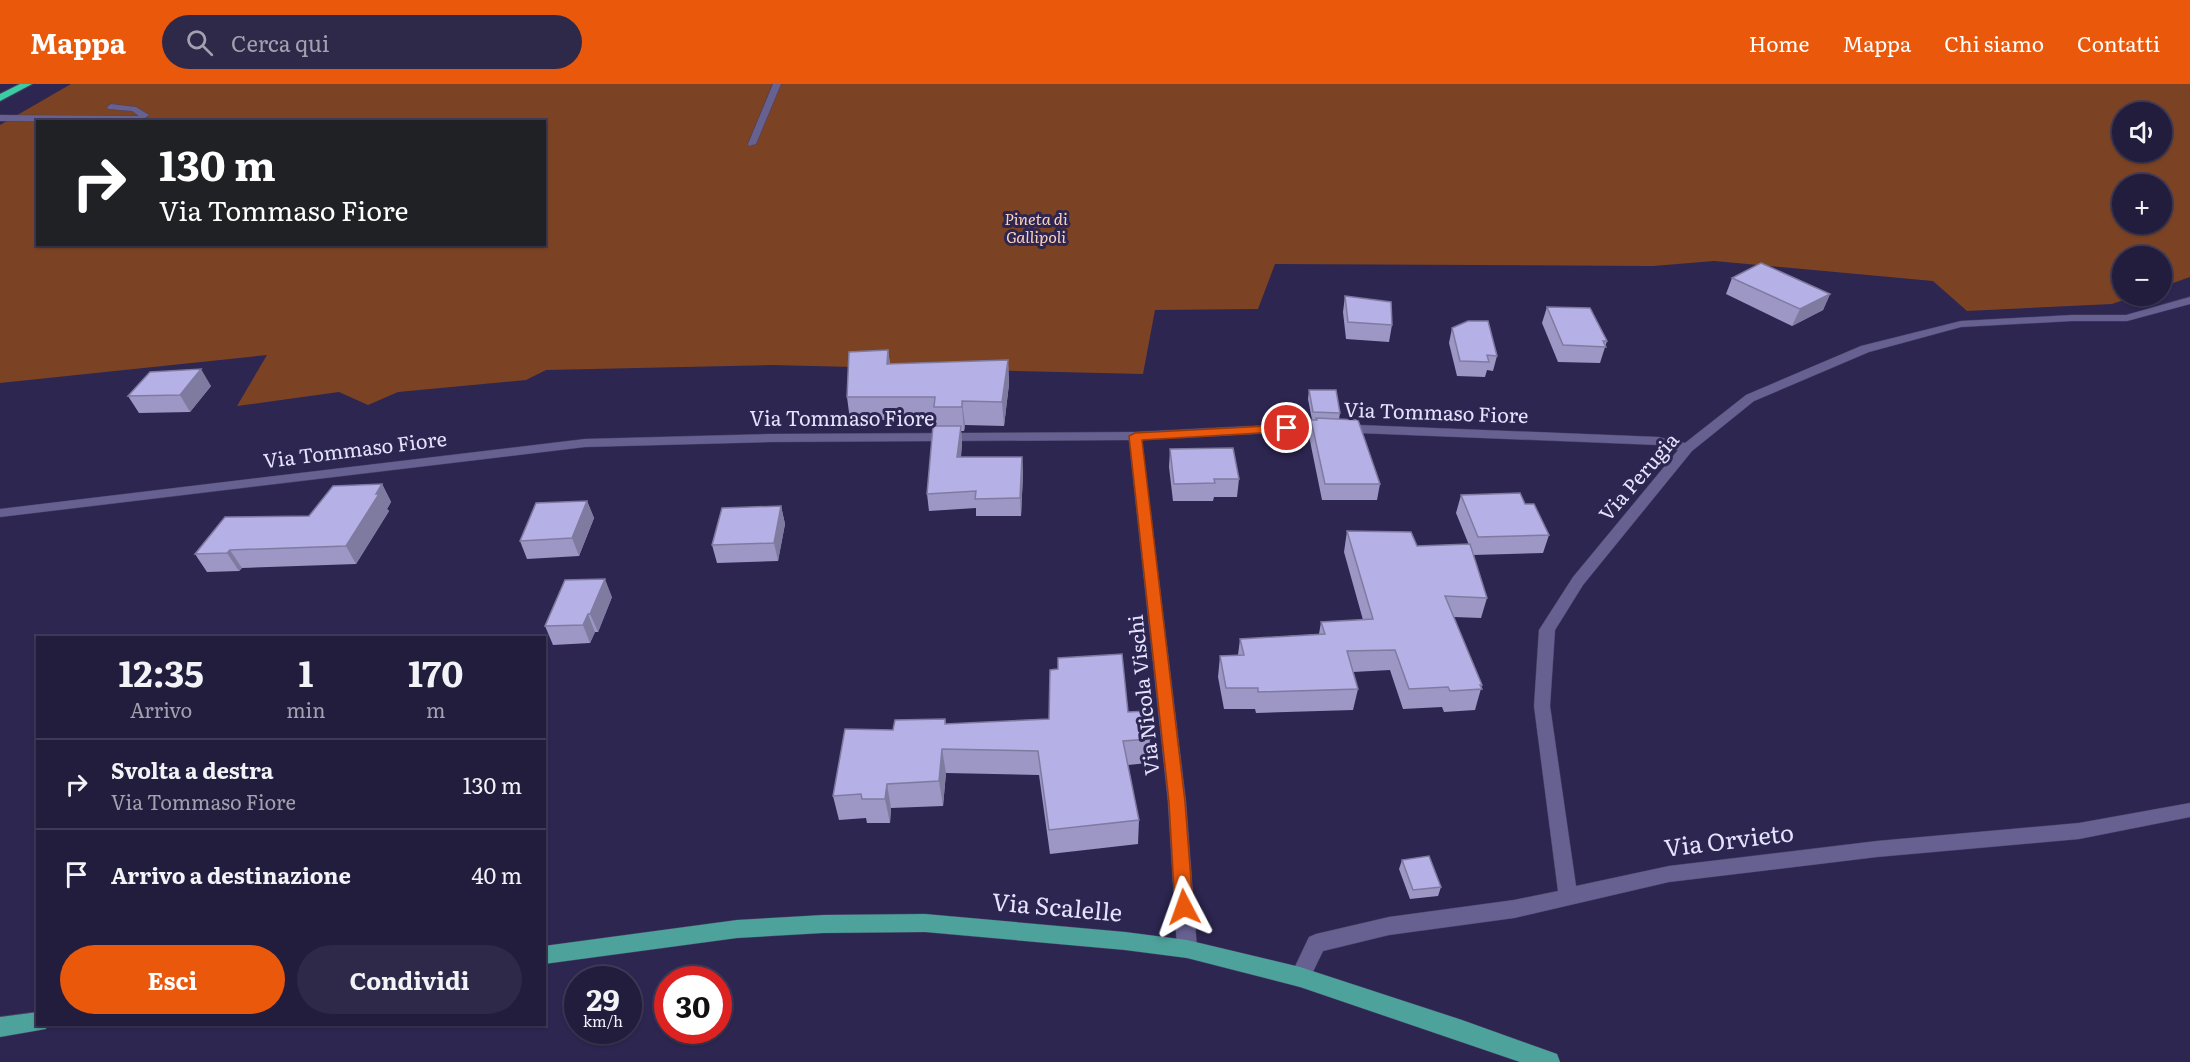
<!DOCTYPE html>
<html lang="it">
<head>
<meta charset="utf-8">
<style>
  :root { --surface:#221c3d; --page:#2e2948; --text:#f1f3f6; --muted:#a2a1b0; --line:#3f3a57; --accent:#ea580c }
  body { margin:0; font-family:Literata,serif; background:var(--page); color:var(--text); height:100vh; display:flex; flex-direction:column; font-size:22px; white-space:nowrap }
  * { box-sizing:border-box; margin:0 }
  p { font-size:20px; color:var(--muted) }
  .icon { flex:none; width:33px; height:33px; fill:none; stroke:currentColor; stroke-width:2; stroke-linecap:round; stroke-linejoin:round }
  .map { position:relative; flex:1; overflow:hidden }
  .drawer { position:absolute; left:36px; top:552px; width:510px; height:390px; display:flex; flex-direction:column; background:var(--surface); border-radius:0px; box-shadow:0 2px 4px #0004,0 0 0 2px var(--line) }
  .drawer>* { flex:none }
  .hud { position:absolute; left:36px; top:36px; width:510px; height:126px; border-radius:0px; box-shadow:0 2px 4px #0004,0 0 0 2px var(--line); background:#202124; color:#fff; overflow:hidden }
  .tools { position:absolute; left:2112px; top:18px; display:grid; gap:12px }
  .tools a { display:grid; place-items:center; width:60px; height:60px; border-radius:50%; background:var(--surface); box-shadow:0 2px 4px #0004,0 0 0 2px var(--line); font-size:30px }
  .speed { position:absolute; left:564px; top:882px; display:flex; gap:12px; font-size:30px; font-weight:700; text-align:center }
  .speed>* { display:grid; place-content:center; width:78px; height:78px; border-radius:50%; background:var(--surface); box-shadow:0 2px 4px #0004,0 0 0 2px var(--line); line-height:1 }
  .speed small { font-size:15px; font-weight:400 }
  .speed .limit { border:9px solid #d22; background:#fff; color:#111 }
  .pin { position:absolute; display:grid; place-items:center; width:51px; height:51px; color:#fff; margin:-26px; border:3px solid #fff; border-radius:50%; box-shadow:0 2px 6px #0007 }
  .me { position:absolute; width:66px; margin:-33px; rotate:356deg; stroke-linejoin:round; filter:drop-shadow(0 0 4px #0008) }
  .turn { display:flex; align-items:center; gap:21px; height:126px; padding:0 24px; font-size:27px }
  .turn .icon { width:78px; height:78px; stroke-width:2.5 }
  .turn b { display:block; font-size:42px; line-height:51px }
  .eta { display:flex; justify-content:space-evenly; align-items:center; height:102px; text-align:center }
  .eta b { font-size:36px; font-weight:700; line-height:42px }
  .primary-button { display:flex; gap:12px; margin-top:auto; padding:12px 24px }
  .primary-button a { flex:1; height:69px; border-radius:36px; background:var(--accent); color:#fff; font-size:24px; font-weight:700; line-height:69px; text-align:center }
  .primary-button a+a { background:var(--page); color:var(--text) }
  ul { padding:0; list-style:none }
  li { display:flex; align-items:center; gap:18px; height:90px; padding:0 24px; border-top:2px solid var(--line) }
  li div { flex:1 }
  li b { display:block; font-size:22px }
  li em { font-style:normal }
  header { display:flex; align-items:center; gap:36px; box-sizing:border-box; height:84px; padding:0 30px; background:var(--accent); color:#fff }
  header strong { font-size:28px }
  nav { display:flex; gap:33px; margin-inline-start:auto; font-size:21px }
  .search { width:420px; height:54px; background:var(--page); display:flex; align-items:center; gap:15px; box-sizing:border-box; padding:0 21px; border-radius:33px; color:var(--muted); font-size:22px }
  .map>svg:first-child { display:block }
  .green { fill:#7b4324; fill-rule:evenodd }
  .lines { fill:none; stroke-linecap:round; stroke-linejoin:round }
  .minor-casing { stroke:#474065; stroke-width:1 }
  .major-casing { stroke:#474065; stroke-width:1 }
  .highway-casing { stroke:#474065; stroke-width:2 }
  .minor { fill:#676191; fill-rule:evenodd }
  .major { fill:#4da29b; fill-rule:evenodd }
  .highway { fill:#3bcda2; fill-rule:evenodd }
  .wall { fill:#9c97c5 }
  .shaded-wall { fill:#7f7ba0 }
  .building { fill:#b5b0e5; stroke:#7f7ba0; stroke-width:1.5 }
  .route { fill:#ea580c; stroke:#983908; stroke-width:1.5 }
  .labels { text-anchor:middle; stroke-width:6; stroke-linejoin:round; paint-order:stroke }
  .far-park-label { font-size:16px; font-style:italic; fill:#fdd2bc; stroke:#2d2651 }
  .street-label { font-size:20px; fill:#e4e2fd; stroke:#2d2651 }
  .near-street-label { font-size:24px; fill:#e4e2fd; stroke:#2d2651 }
</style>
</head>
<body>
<header>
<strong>Mappa</strong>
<div class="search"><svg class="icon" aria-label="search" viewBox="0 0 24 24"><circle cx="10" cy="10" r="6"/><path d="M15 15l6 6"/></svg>Cerca qui</div>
<nav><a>Home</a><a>Mappa</a><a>Chi siamo</a><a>Contatti</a></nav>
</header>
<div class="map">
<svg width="2190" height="978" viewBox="0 0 2190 978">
  <rect width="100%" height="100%" fill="#2d2651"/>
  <path class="green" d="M 71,0 L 2190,0 L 2190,193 L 2162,203 L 2162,172 L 2122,172 L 2122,212 L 2136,212 L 2112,220 L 1967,227 L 1933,197 L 1714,177 L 1653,182 L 1275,180 L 1258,225 L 1155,226 L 1143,290 L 772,281 L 546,286 L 526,296 L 398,308 L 368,321 L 339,308 L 237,322 L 267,271 L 0,299 L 0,41 ZM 2122,28 L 2162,28 L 2162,68 L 2122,68 ZM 38,38 L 544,38 L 544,160 L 38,160 ZM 2122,100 L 2162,100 L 2162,140 L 2122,140 Z"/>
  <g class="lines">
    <g class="minor-casing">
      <path id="minor" d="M 773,0 L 781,0 L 756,60 L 749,62 L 748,60 Z
        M 111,20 L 136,23 L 149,31 L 139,38 L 0,37 L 0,31 L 139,32 L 132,27 L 108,25 L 107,23 Z
        M 2190,213 L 2190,220 L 2127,237 L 2072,237 L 1961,243 L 1869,268 L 1754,317 L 1692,367 L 1583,501 L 1555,546 L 1550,622 L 1576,802 L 1669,782 L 1877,757 L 2079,739 L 2190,719 L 2190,733 L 2079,755 L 1877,773 L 1669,798 L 1514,834 L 1389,851 L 1323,867 L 1307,900 L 1300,903 L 1293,900 L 1290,893 L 1309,853 L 1316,850 L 1389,833 L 1514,816 L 1558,807 L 1534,622 L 1539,546 L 1573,493 L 1678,366 L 1658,361 L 1309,347 L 1142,356 L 1186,718 L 1197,865 L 1194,871 L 1187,874 L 1180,871 L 1177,865 L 1168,718 L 1129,356 L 770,358 L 585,363 L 0,433 L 0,425 L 585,355 L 770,350 L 1135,348 L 1309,339 L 1658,353 L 1685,359 L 1746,311 L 1861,262 L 1961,237 L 2072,231 L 2126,231 Z"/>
    </g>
    <g class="major-casing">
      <path id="major" d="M 925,830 L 1125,848 L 1187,856 L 1300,883 L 1462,936 L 1557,970 L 1560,978 L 1520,978 L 1300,903 L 1187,874 L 1125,866 L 925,848 L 823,849 L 737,854 L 544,880 L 544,862 L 737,836 L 823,831 Z
        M 38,928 L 38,940 L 48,940 L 46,945 L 0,953 L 0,933 Z"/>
    </g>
    <g class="highway-casing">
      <path id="highway" d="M 20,0 L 32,0 L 0,17 L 0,10 Z"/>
    </g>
    <use href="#minor" class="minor"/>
    <use href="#major" class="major"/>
    <use href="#highway" class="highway"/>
  </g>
  <path class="wall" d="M 1732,194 L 1830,210 L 1823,226 L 1792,242 L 1726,210 Z
    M 1345,212 L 1392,241 L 1389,258 L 1346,255 L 1343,228 Z
    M 1547,223 L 1607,257 L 1600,279 L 1558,278 L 1542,239 Z
    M 1452,244 L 1497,272 L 1493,287 L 1487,286 L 1485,293 L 1457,292 L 1449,259 Z
    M 888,266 L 890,280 L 1008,276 L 1009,300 L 1004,342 L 965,341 L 964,347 L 961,347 L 962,359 L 961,373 L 1022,373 L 1023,390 L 1021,432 L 976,432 L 976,424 L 929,427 L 927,410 L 936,342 L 935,336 L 850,336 L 847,313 Z
    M 211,302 L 190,328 L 139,329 L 128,312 Z
    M 1309,306 L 1340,329 L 1339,335 L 1380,400 L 1377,416 L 1322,416 L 1309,352 L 1312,336 L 1308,315 Z
    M 1170,365 L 1239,395 L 1237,413 L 1214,413 L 1213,417 L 1173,417 L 1169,383 Z
    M 382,400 L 391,418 L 387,425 L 389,427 L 356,480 L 242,484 L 239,487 L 207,488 L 195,470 L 309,432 Z
    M 1461,411 L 1525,420 L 1549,451 L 1543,469 L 1473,471 L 1487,514 L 1481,534 L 1454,533 L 1482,601 L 1475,626 L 1444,628 L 1442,623 L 1403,625 L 1390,586 L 1353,588 L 1358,605 L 1353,626 L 1256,629 L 1255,625 L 1224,625 L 1218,593 L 1220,572 L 1238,571 L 1240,555 L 1319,550 L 1321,538 L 1363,536 L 1344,468 L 1347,447 L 1417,462 L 1469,461 L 1456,429 Z
    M 587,417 L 594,434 L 579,472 L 527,475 L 520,457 Z
    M 781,422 L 785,440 L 778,477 L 717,479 L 712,461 Z
    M 612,513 L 598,548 L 595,548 L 590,559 L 553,561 L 545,542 Z
    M 1128,628 L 1150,655 L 1148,679 L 1128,681 L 1139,736 L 1138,760 L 1050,770 L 1039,691 L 946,689 L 943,722 L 891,724 L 890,739 L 867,739 L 866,734 L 839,736 L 833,712 L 893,646 L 945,635 L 946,640 L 1049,635 Z
    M 1402,776 L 1441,803 L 1438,812 L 1410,815 L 1399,785 Z"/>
  <path class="shaded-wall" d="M 1830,210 L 1823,226 L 1792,242 L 1800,225 Z
    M 888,266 L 891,289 L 887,280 Z
    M 1008,276 L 1009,300 L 1004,342 L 1002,318 Z
    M 201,285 L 211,302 L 190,328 L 180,311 Z
    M 962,317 L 965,341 L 964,347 L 962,323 Z
    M 961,342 L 962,359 L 959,390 L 957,373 Z
    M 1022,373 L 1023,390 L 1021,432 L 1020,414 Z
    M 382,400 L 391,418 L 387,425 L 389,427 L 356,480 L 346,462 Z
    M 587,417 L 594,434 L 579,472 L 572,454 Z
    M 781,422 L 785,440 L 778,477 L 774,459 Z
    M 230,466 L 242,484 L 239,487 L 227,469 Z
    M 605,495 L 612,513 L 598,548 L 590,530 Z
    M 588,530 L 595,548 L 590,559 L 583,541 Z
    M 942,665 L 946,689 L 943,722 L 939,697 Z
    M 887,700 L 891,724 L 890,739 L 885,715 Z"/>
  <path class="building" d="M 1761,179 L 1830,210 L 1800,225 L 1732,194 Z
    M 1345,212 L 1391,218 L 1392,241 L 1348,238 Z
    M 1547,223 L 1590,224 L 1607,257 L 1603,257 L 1606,263 L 1563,261 Z
    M 1468,237 L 1488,237 L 1497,272 L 1487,271 L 1489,278 L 1460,277 L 1452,244 Z
    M 888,266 L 887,280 L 1008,276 L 1002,318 L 962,317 L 962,323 L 934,323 L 935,313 L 847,313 L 849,268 Z
    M 201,285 L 180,311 L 128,312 L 150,288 Z
    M 1309,306 L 1336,306 L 1340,329 L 1313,328 Z
    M 1316,334 L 1358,336 L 1380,400 L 1325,400 L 1311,336 L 1317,336 Z
    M 933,342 L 961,342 L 957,373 L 1022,373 L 1020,414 L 975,415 L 976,407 L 927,410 Z
    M 1233,364 L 1239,395 L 1214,395 L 1215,399 L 1174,400 L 1170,365 Z
    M 382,400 L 376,410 L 379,410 L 346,462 L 230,466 L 227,469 L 195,470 L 225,433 L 309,432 L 333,402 Z
    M 1520,409 L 1525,420 L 1534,420 L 1549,451 L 1478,453 L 1461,411 Z
    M 587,417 L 572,454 L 520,457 L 536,419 Z
    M 781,422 L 774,459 L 712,461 L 722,424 Z
    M 1347,447 L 1411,448 L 1417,462 L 1470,460 L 1487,514 L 1445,512 L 1482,601 L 1480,601 L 1482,605 L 1450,607 L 1448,603 L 1409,605 L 1395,566 L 1347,567 L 1358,605 L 1258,608 L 1258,604 L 1226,604 L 1220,572 L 1244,571 L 1240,555 L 1325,550 L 1321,538 L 1373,535 Z
    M 605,495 L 590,530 L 588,530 L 583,541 L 545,542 L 565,496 Z
    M 1122,570 L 1128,628 L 1147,627 L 1150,655 L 1123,657 L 1139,736 L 1049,746 L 1038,667 L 942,665 L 939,697 L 887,700 L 885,715 L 862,715 L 861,710 L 833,712 L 845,645 L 893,646 L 895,636 L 945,635 L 945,640 L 1049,635 L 1050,586 L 1058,585 L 1058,574 Z
    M 1429,772 L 1441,803 L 1413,806 L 1402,776 Z"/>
  <path class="route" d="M 1287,341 L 1293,344 L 1291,347 L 1142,356 L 1185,718 L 1193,823 L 1191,829 L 1184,831 L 1178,829 L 1175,823 L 1169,718 L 1129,352 L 1135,349 Z"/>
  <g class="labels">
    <g class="far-park-label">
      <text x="1036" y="141">Pineta di<tspan x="1036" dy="18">Gallipoli</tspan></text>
    </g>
    <g class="street-label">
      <text transform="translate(1436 329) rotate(2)" y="7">Via Tommaso Fiore</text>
      <text x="842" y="342">Via Tommaso Fiore</text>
      <text transform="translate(355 366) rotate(-7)" y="7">Via Tommaso Fiore</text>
      <text transform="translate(1639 393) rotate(-49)" y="7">Via Perugia</text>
      <text transform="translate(1144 611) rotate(-96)" y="7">Via Nicola Vischi</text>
    </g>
    <g class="near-street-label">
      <text transform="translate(1729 757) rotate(-7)" y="8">Via Orvieto</text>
      <text transform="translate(1057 824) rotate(5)" y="8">Via Scalelle</text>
    </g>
  </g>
</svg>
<div class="tools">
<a><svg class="icon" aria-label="sound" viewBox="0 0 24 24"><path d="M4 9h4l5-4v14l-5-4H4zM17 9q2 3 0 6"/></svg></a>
<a>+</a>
<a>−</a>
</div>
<div class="speed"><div>29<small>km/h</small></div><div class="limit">30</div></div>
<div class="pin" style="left:1287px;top:344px;background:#d93025"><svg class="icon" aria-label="arrive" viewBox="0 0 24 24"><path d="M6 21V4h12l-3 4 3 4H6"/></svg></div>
<svg class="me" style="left:1184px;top:823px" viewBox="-20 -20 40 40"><path d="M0-17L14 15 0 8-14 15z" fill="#ea580c" stroke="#fff" stroke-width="4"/></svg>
<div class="hud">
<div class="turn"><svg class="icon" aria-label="right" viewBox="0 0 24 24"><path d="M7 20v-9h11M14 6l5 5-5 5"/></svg><div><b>130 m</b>Via Tommaso Fiore</div></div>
</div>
<section class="drawer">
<div class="eta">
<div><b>12:35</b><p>Arrivo</p></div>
<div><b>1</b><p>min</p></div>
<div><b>170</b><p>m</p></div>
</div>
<ul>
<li><svg class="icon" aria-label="right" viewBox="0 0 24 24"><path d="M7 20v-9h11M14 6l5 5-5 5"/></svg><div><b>Svolta a destra</b><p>Via Tommaso Fiore</p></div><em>130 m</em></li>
<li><svg class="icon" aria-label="arrive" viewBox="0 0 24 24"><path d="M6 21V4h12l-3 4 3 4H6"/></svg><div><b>Arrivo a destinazione</b></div><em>40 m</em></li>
</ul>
<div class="primary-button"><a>Esci</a><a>Condividi</a></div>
</section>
</div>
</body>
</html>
